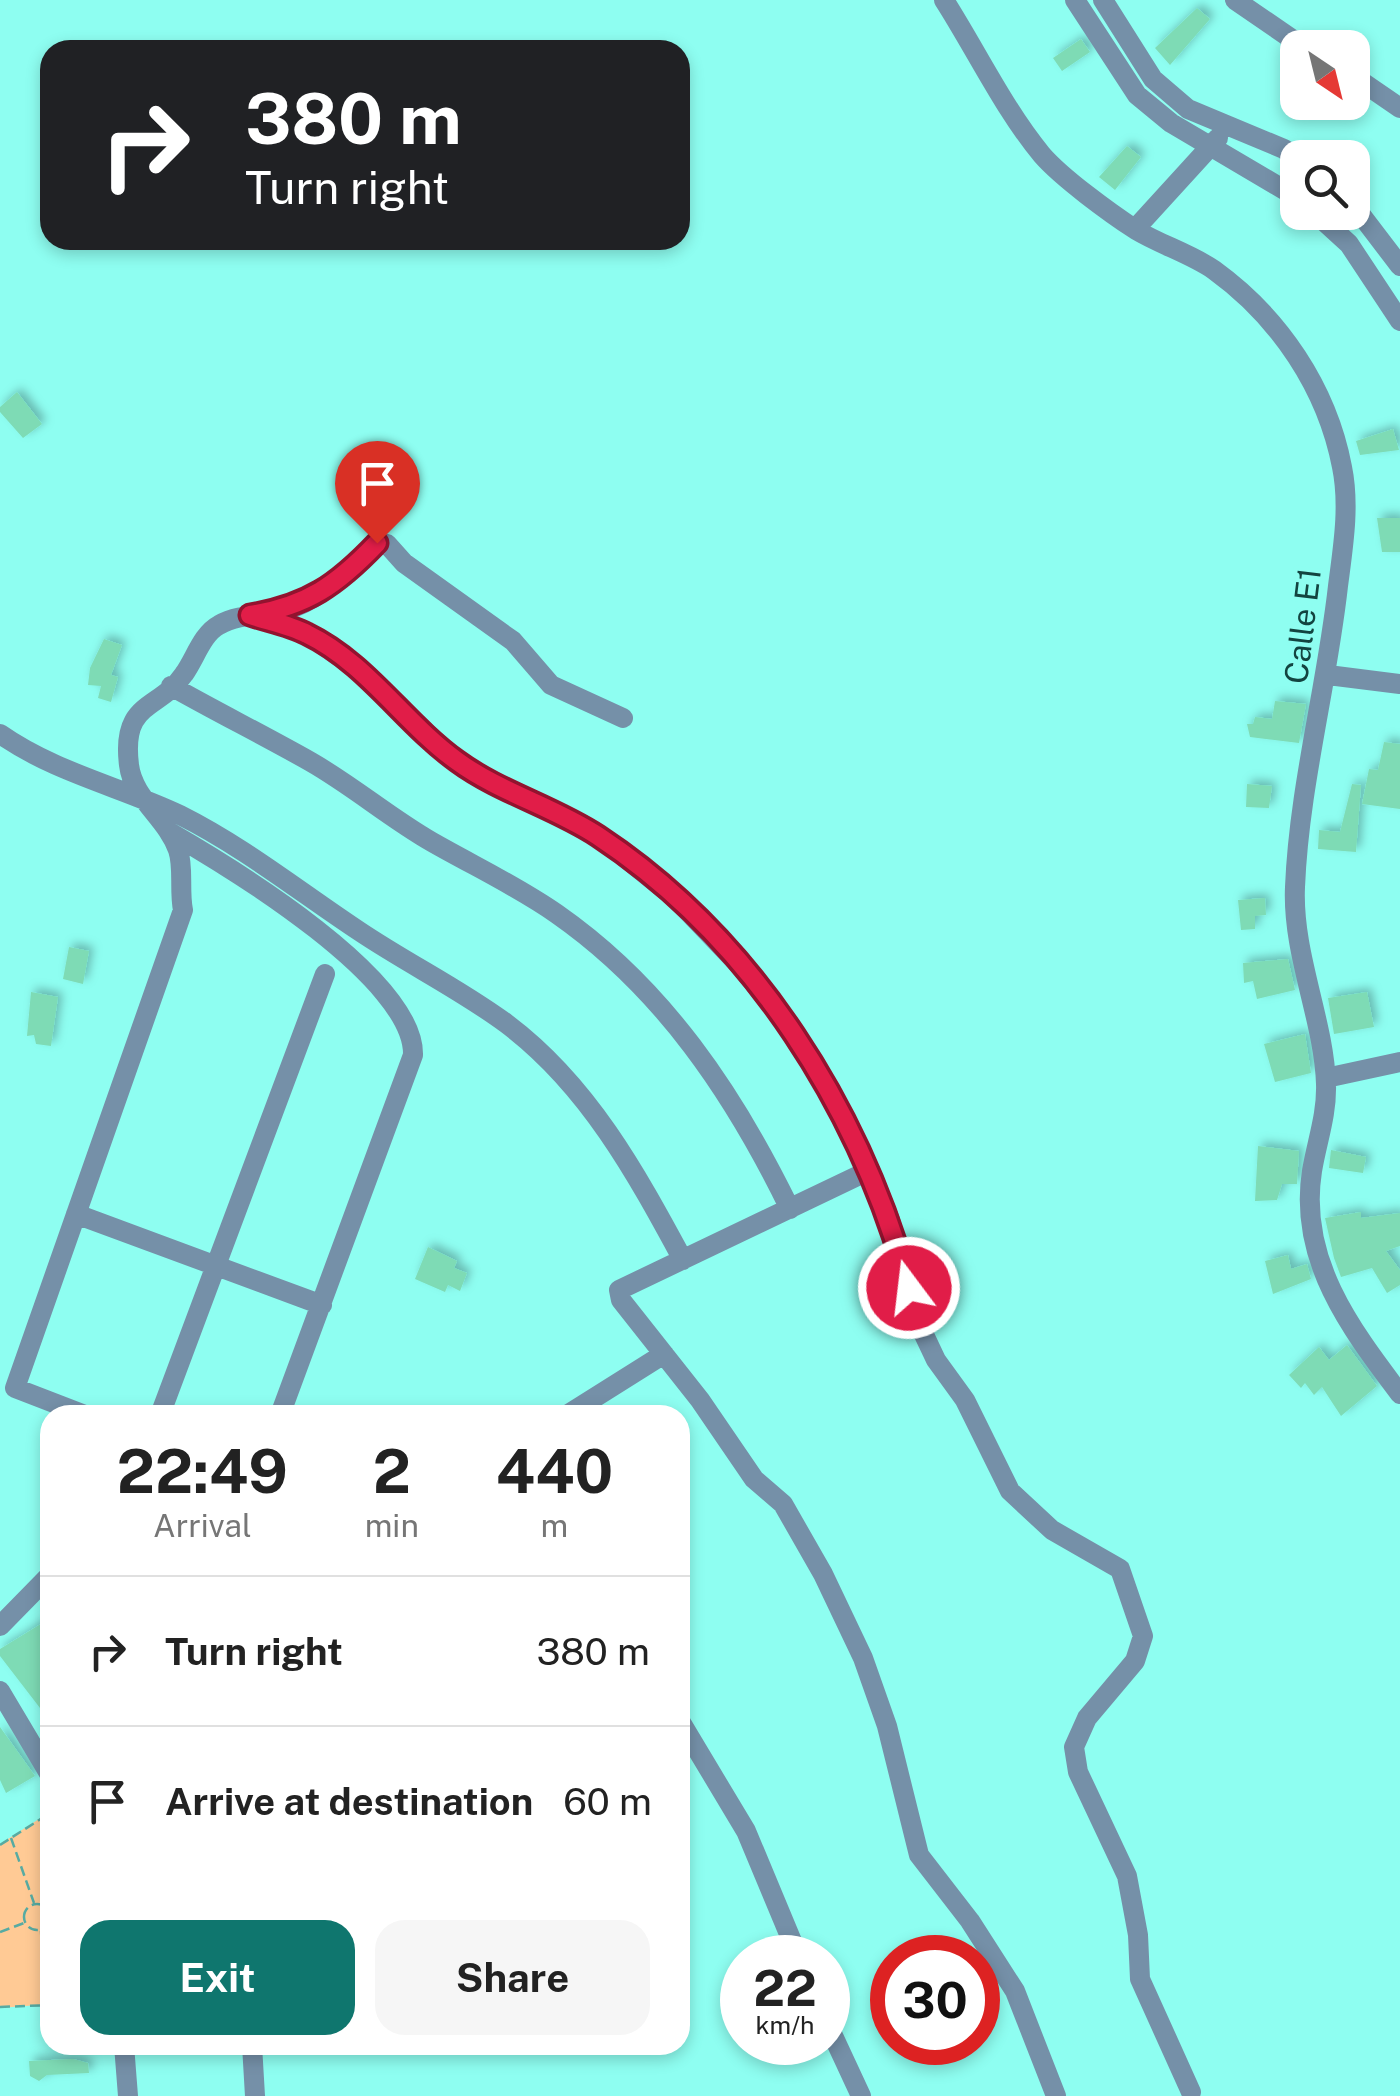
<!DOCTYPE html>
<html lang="en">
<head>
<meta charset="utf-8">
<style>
  :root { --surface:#fff; --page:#f6f6f6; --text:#222; --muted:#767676; --line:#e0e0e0; --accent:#0f766e }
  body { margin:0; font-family:"Public Sans",sans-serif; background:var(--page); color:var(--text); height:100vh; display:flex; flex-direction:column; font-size:38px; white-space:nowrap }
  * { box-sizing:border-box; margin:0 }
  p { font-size:32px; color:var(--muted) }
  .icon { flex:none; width:55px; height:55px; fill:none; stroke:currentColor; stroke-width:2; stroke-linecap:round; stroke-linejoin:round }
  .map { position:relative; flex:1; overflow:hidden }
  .details { position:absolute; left:40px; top:1405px; width:650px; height:650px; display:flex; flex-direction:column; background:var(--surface); border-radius:30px; box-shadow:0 5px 15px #0003 }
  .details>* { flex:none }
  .guide { position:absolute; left:40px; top:40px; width:650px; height:210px; border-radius:30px; box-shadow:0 5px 15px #0003; background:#202124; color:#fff; overflow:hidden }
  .needle { width:65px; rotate:145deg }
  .buttons { position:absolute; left:1280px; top:30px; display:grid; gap:20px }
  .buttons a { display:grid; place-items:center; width:90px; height:90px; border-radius:20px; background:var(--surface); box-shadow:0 5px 15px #0003; font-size:50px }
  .speed { position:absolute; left:720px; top:1935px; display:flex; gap:20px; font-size:50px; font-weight:700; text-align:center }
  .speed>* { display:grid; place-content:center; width:130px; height:130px; border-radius:50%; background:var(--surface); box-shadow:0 5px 15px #0003; line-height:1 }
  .speed small { font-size:25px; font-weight:400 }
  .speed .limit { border:15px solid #d22; background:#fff; color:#111 }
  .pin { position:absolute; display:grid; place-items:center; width:85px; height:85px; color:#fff; margin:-102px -42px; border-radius:50% 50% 50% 0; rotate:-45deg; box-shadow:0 0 10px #0007 }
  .pin .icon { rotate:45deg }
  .me { position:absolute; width:110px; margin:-55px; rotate:345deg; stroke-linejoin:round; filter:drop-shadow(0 0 8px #0008) }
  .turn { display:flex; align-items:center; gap:35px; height:210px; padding:0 40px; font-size:45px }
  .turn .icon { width:130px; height:130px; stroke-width:2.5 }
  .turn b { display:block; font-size:70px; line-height:85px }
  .eta { display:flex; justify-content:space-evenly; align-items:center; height:170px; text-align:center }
  .eta b { font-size:60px; font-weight:700; line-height:70px }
  .primary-button { display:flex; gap:20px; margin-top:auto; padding:20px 40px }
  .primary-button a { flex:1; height:115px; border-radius:30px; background:var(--accent); color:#fff; font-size:40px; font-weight:700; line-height:115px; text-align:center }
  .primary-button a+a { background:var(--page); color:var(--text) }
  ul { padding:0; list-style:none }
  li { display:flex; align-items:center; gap:30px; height:150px; padding:0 40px; border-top:2px solid var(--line) }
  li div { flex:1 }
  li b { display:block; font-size:38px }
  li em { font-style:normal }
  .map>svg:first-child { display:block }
  .green { fill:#ffca95 }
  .building { fill:#7edbb5; filter:url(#shadow) }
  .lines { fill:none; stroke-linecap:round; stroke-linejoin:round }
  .path { stroke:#57aba2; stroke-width:2.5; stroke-dasharray:10 5; stroke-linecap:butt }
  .street { stroke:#7590a8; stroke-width:20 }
  .route-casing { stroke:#92132f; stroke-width:25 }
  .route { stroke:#e11d48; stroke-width:18 }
  .labels { text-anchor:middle; stroke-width:10; stroke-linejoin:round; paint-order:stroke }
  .street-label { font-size:32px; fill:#134440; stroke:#8efef1 }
</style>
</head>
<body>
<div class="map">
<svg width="1400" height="2096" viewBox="0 0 1400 2096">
  <defs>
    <filter id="shadow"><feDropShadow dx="4.5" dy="-4.5" stdDeviation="5" flood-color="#0004"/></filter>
  </defs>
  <rect width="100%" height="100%" fill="#8efef1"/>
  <path class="green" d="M 50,1812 L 50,2004 L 0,2008 L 0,1844 Z"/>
  <path class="building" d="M 1197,8 L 1210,19 L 1170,65 L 1155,48 Z
    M 1081,39 L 1090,52 L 1062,71 L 1053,58 Z
    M 1127,146 L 1141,157 L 1115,190 L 1099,177 Z
    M 17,392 L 42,424 L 23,438 L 0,412 L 0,407 Z
    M 1393,429 L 1399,450 L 1360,455 L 1356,441 Z
    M 1377,518 L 1400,518 L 1400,552 L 1382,552 Z
    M 104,639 L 122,645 L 111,675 L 118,677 L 111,702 L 98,698 L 101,686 L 88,685 L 90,668 Z
    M 1275,701 L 1306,704 L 1299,743 L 1250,737 L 1247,724 L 1253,724 L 1255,717 L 1272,719 Z
    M 1384,742 L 1400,744 L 1400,809 L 1362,804 L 1369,769 L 1378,770 Z
    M 1247,784 L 1272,786 L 1269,808 L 1246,807 Z
    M 1352,784 L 1361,785 L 1356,852 L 1318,849 L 1319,830 L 1340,832 Z
    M 1265,898 L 1266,915 L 1255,916 L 1255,929 L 1241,930 L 1238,900 Z
    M 69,947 L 89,951 L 83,984 L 63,979 Z
    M 1288,959 L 1295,990 L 1257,999 L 1253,981 L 1244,983 L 1243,963 Z
    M 31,992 L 58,997 L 51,1046 L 36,1044 L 34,1035 L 27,1036 Z
    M 1367,992 L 1374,1027 L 1334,1034 L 1328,998 Z
    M 1305,1034 L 1311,1073 L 1275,1082 L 1264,1044 Z
    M 1258,1146 L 1299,1151 L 1297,1184 L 1282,1184 L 1277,1200 L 1255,1201 Z
    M 1331,1150 L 1366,1157 L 1363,1173 L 1329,1168 Z
    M 1361,1212 L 1361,1218 L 1400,1213 L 1400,1246 L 1386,1251 L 1400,1270 L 1400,1285 L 1387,1293 L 1372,1268 L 1341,1277 L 1334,1258 L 1325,1218 Z
    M 428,1247 L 457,1261 L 454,1268 L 467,1273 L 460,1291 L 448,1285 L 445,1292 L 415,1279 Z
    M 1288,1255 L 1291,1269 L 1307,1264 L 1311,1279 L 1273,1294 L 1265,1261 Z
    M 1347,1345 L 1377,1386 L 1341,1416 L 1322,1387 L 1314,1395 L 1305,1383 L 1301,1388 L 1289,1375 L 1319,1347 L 1329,1360 Z
    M 44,1622 L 50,1630 L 50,1721 L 0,1656 L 0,1649 Z
    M 0,1727 L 35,1776 L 6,1793 L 0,1780 Z
    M 73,2059 L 88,2063 L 89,2073 L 47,2075 L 39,2081 L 30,2076 L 29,2061 Z"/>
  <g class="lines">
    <path class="path" d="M 11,1838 L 34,1903
      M 0,1845 L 50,1813
      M24 1917a13 13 0 1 1 26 0a13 13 0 1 1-26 0Z
      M 41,1931 L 45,2005
      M 0,1932 L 24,1923
      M 0,2007 L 50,2005"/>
    <path class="street" d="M 944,0 C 976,50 1004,109 1042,155 C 1062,178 1110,213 1136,230 C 1161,245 1191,254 1214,270 C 1279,317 1327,388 1342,467 C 1350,506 1343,547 1338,586 C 1327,686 1299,787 1295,887 C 1292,954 1324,1020 1326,1084 C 1327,1115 1317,1141 1312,1171 C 1298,1259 1350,1328 1400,1394
      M 1075,0 L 1137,95 L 1171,123 L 1298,198
      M 1103,0 L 1153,79 L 1188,109 L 1284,149 L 1298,159
      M 1235,0 L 1305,48
      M 1352,75 L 1400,108
      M 1352,203 L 1400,266
      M 1314,212 L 1349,244 L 1400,321
      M 1135,229 L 1218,138
      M 249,615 L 307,634 L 365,675 L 459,763 L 598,836 L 676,899 L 741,967 L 803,1045 L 870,1170 L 890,1220 L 918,1322 L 936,1360 L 965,1400 L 1010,1491 L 1052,1530 L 1120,1569 L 1143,1636 L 1135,1661 L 1087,1718 L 1074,1747 L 1078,1772 L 1127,1876 L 1138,1935 L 1140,1979 L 1191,2092
      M 1328,675 L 1400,684
      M 171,686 C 217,712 265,736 311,762 C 353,786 390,818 432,842 C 474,866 517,886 557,914 C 663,988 734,1094 790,1209
      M 0,734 C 54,772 121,787 180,815 C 244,847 300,892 359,931 C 408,964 460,989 507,1024 C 588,1085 636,1173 683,1260
      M 171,833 C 233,869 415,979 413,1055 L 280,1415
      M 1326,1078 L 1400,1062
      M 870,1170 L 619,1290 L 621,1300 L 700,1400 L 754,1479 L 783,1504 L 823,1574 L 863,1658 L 887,1726 L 919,1855 L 970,1921 L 1015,1991 L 1056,2096
      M 76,1214 L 322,1305
      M 85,1415 L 15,1388 L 183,910 C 179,891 184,867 178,850 C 167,818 133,799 129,765 C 121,700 159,711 184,674 C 195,659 202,634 219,625 C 242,612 269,617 293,608 C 326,595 353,568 377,543 L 387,544 L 404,563 L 513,641 L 551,685 L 623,718
      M 160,1415 L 325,974
      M 567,1415 L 664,1354
      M 0,1626 L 50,1575
      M 0,1691 L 50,1775
      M 680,1721 L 746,1831 L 799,1958
      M 828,2025 L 861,2096
      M 124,2045 L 128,2096
      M 252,2045 L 255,2096"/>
  </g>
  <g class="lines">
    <g class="route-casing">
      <path id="route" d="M 377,543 C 337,585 307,606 250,615 C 268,621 290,625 307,634 C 367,663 404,723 457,761 C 499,792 554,807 598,836 C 754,939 861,1111 909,1288"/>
    </g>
    <use href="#route" class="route"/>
  </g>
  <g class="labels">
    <g class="street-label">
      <text transform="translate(1303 626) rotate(-83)" y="11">Calle E1</text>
    </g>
  </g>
</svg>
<div class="buttons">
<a><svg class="needle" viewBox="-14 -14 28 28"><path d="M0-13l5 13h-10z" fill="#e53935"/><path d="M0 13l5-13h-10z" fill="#767676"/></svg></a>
<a><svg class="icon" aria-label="search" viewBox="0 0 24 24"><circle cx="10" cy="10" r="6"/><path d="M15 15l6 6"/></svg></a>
</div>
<div class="speed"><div>22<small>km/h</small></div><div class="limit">30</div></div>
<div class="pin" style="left:377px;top:543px;background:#d93025"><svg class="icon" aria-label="arrive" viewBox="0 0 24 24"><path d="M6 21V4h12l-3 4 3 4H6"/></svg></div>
<svg class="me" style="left:909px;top:1288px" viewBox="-20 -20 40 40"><circle r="17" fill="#e11d48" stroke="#fff" stroke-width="3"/><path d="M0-11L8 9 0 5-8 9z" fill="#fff"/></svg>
<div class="guide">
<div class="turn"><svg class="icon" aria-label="right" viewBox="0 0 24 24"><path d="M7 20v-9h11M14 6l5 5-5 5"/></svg><div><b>380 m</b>Turn right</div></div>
</div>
<section class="details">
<div class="eta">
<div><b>22:49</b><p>Arrival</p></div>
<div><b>2</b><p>min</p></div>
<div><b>440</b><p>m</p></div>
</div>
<ul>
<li><svg class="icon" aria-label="right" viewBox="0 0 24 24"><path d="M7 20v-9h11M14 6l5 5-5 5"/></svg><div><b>Turn right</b></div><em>380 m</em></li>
<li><svg class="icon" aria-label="arrive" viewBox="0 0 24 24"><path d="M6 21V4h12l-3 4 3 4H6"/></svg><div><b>Arrive at destination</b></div><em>60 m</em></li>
</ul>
<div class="primary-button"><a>Exit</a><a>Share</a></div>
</section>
</div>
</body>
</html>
